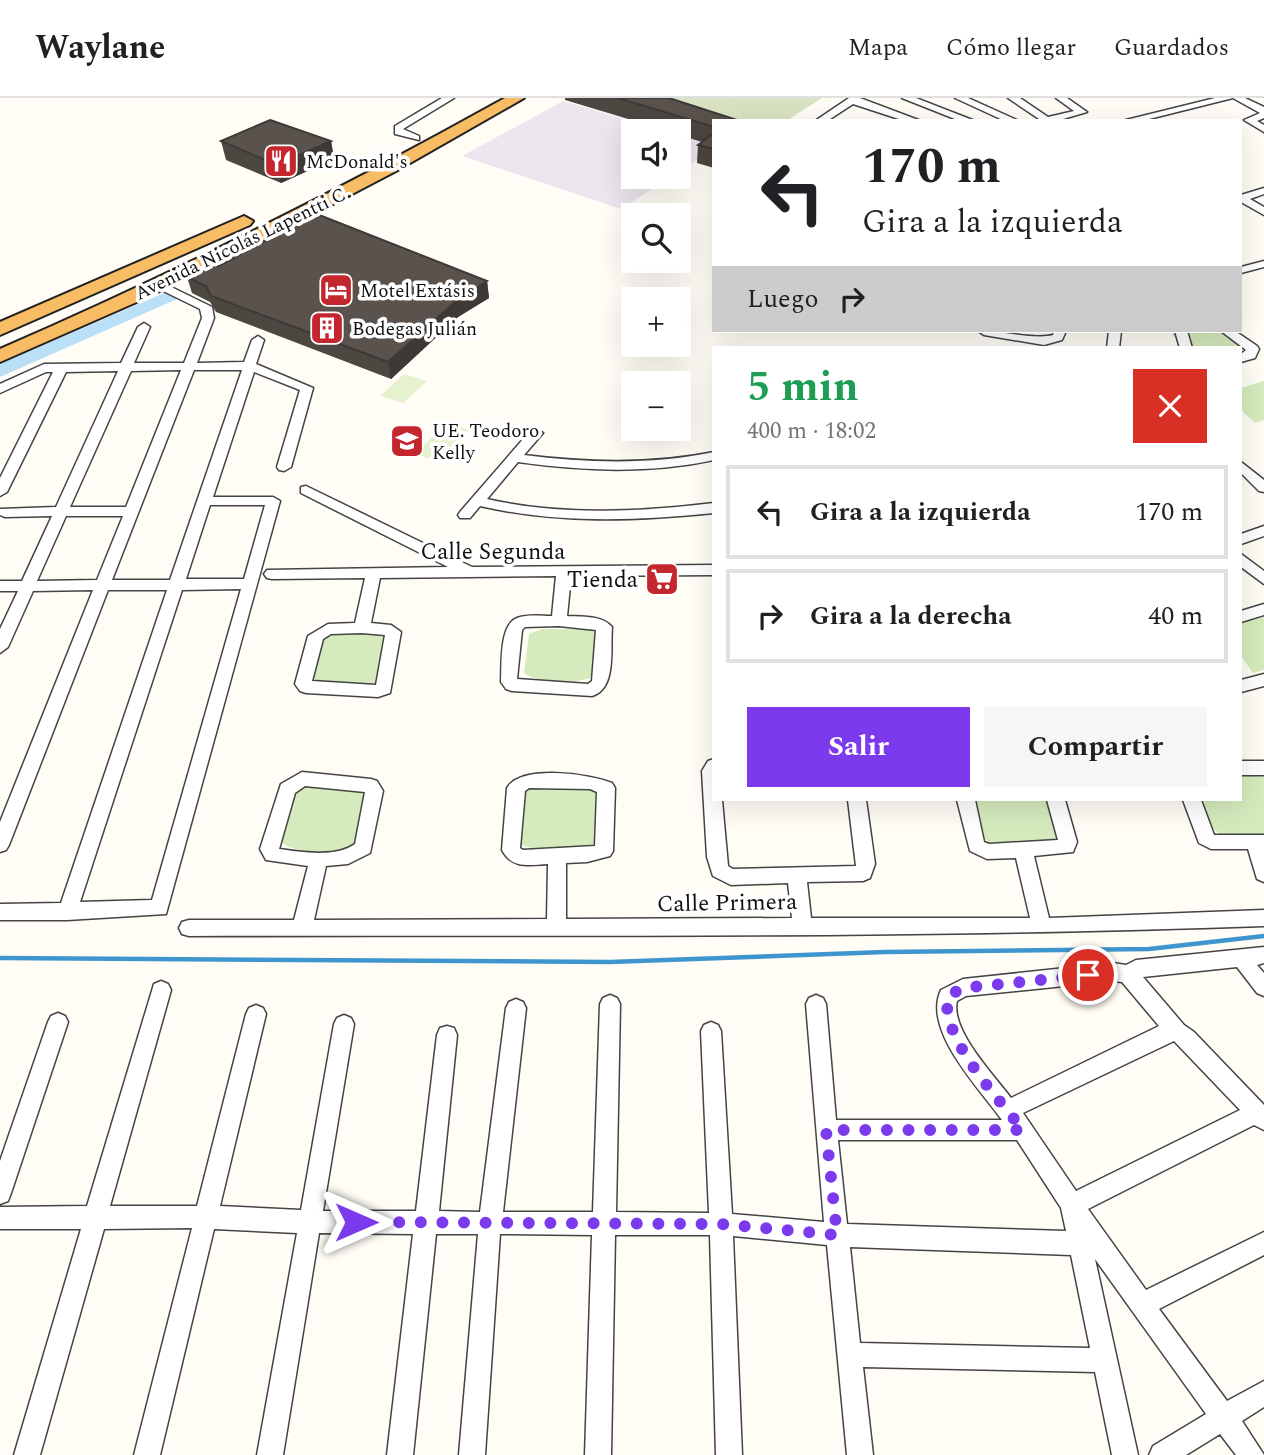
<!DOCTYPE html>
<html lang="es">
<head>
<meta charset="utf-8">
<style>
  :root { --surface:#fff; --page:#f6f6f6; --text:#202124; --muted:#757577; --line:#e0e0e0; --accent:#7c3aed }
  body { margin:0; font-family:Spectral,serif; background:var(--page); color:var(--text); height:100vh; display:flex; flex-direction:column; font-size:26px; white-space:nowrap }
  * { box-sizing:border-box; margin:0 }
  p { font-size:23px; color:var(--muted) }
  .icon { flex:none; width:38px; height:38px; fill:none; stroke:currentColor; stroke-width:2; stroke-linecap:round; stroke-linejoin:round }
  .map { position:relative; flex:1; overflow:hidden }
  .side { position:absolute; left:712px; top:248px; width:530px; height:455px; display:flex; flex-direction:column; background:var(--surface); border-radius:0px; box-shadow:0 7px 28px #0002 }
  .side>* { flex:none }
  .top-card { position:absolute; left:712px; top:21px; width:530px; height:214px; border-radius:0px; box-shadow:0 7px 28px #0002; background:#fff; color:var(--text); overflow:hidden }
  .buttons { position:absolute; left:621px; top:21px; display:grid; gap:14px }
  .buttons a { display:grid; place-items:center; width:70px; height:70px; border-radius:0px; background:var(--surface); box-shadow:0 7px 28px #0002; font-size:35px }
  .pin { position:absolute; display:grid; place-items:center; width:60px; height:60px; color:#fff; margin:-30px; border:4px solid #fff; border-radius:50%; box-shadow:0 2px 7px #0007 }
  .me { position:absolute; width:77px; margin:-38px; rotate:90deg; stroke-linejoin:round; filter:drop-shadow(0 0 5px #0008) }
  .turn { display:flex; align-items:center; gap:24px; height:147px; padding:0 35px; font-size:32px }
  .turn .icon { width:91px; height:91px; stroke-width:2.5 }
  .turn b { display:block; font-size:49px; line-height:60px }
  .then { display:flex; align-items:center; height:66px; padding:0 35px; background:#0003; gap:14px; font-size:26px }
  .round { display:grid; place-items:center; flex:none; width:74px; height:74px; border-radius:0px; background:var(--page) }
  .summary { display:flex; align-items:center; justify-content:space-between; height:119px; padding:0 35px }
  h1 { font-size:42px; font-weight:700; line-height:52px; color:#1e9e55 }
  .action { display:flex; gap:14px; margin-top:auto; padding:14px 35px }
  .action a { flex:1; height:80px; border-radius:0px; background:var(--accent); color:#fff; font-size:28px; font-weight:700; line-height:80px; text-align:center }
  .action a+a { background:var(--page); color:var(--text) }
  ul { padding:0; list-style:none }
  li { display:flex; align-items:center; gap:21px; height:94px; margin:0 14px 10px; padding:0 21px; border:4px solid var(--line); border-radius:0px }
  li div { flex:1 }
  li b { display:block; font-size:26px }
  li em { font-style:normal }
  header { display:flex; align-items:center; gap:42px; box-sizing:border-box; height:98px; padding:0 35px; background:var(--surface); border-bottom:2px solid var(--line) }
  header strong { font-size:33px }
  nav { display:flex; gap:38px; margin-inline-start:auto; font-size:24px }
  .map>svg:first-child { display:block }
  .industrial { fill:#eee6ef }
  .green { fill:#d5ebbd }
  .cemetery { fill:#d9e3c4 }
  .pitch { fill:#e6f2cf }
  .lines { fill:none; stroke-linecap:round; stroke-linejoin:round }
  .stream { stroke:#3f96cf; stroke-width:4.5 }
  .river { fill:#b9e0f7; fill-rule:evenodd }
  .minor-casing { stroke:#444; stroke-width:3 }
  .trunk-casing { stroke:#222; stroke-width:4 }
  .minor { fill:#fff; fill-rule:evenodd }
  .trunk { fill:#f7bc64; fill-rule:evenodd }
  .wall { fill:#4d4742 }
  .shaded-wall { fill:#3f3936 }
  .building { fill:#5a524d; stroke:#3f3936; stroke-width:2 }
  .route { stroke:#7c3aed; stroke-width:12; stroke-dasharray:0 21.6 }
  .labels { text-anchor:middle; stroke-width:7; stroke-linejoin:round; paint-order:stroke }
  .far-poi-label { font-size:19px; fill:#111; stroke:#fff; text-anchor:start }
  .far-street-label { font-size:19px; fill:#111; stroke:#fff }
  .street-label { font-size:23px; fill:#111; stroke:#fff }
  .poi-label { font-size:23px; fill:#111; stroke:#fff; text-anchor:end }
</style>
</head>
<body>
<header>
<strong>Waylane</strong>
<nav><a>Mapa</a><a>Cómo llegar</a><a>Guardados</a></nav>
</header>
<div class="map">
<svg width="1264" height="1357" viewBox="0 0 1264 1357">
  <rect width="100%" height="100%" fill="#fffdf5"/>
  <path class="industrial" d="M 563,3 L 666,33 L 634,33 L 634,79 L 671,79 L 621,111 L 462,58 Z
    M 679,37 L 714,48 L 714,51 L 679,74 Z"/>
  <path class="green" d="M 1177,233 L 1224,233 L 1241,245 L 1241,249 L 1188,250 L 1172,237 Z
    M 1264,283 L 1264,322 L 1255,325 L 1241,312 L 1241,290 Z
    M 1264,519 L 1264,572 L 1253,575 L 1241,558 L 1241,525 Z
    M 542,531 L 583,531 L 595,534 L 598,539 L 595,577 C 583,587 537,585 524,575 L 529,536 Z
    M 377,534 L 388,538 L 377,585 L 324,586 L 311,579 L 318,545 L 328,536 Z
    M 1241,675 L 1264,679 L 1264,739 C 1222,739 1214,744 1198,702 L 1241,702 Z
    M 309,688 L 367,692 L 363,742 C 359,745 355,750 350,752 C 338,758 290,754 281,744 L 294,694 Z
    M 528,689 L 595,691 L 598,698 L 595,745 C 584,756 533,754 520,746 L 518,700 Z
    M 971,702 L 1052,702 L 1062,737 L 1061,742 L 992,746 L 981,739 Z"/>
  <path class="cemetery" d="M 615,0 L 822,0 L 786,23 L 714,23 Z"/>
  <path class="pitch" d="M 404,276 L 427,283 L 403,305 L 380,298 Z
    M 449,325 L 469,332 L 435,363 L 414,355 Z"/>
  <g class="lines">
    <path class="stream" d="M 0,860 L 610,864 L 885,854 L 1149,851 L 1264,838"/>
    <path class="river" d="M 171,192 L 177,193 L 180,197 L 177,201 L 0,279 L 0,266 Z"/>
    <g class="minor-casing">
      <path id="minor" d="M 442,0 L 454,0 L 403,31 L 419,38 L 419,42 L 395,36 L 395,28 Z
        M 849,0 L 860,0 L 921,23 L 905,23 L 853,6 L 827,23 L 815,23 Z
        M 902,0 L 916,0 L 975,23 L 960,23 Z
        M 955,0 L 968,0 L 1019,23 L 1005,23 Z
        M 1008,0 L 1020,0 L 1048,19 L 1074,13 L 1056,0 L 1067,0 L 1087,14 L 1056,23 L 1037,23 L 1039,21 Z
        M 1215,0 L 1233,0 L 1141,23 L 1122,23 Z
        M 1233,0 L 1245,0 L 1264,9 L 1264,20 L 1257,23 L 1264,27 L 1264,34 L 1244,22 L 1260,15 Z
        M 1264,90 L 1264,96 L 1250,101 L 1264,109 L 1264,117 L 1241,104 L 1241,97 Z
        M 1264,163 L 1264,169 L 1241,175 L 1241,169 Z
        M 157,182 L 212,209 L 214,220 L 197,265 L 244,264 L 252,242 L 258,238 L 264,242 L 256,266 L 313,290 L 291,369 L 284,373 L 279,372 L 277,369 L 300,292 L 254,274 L 213,399 L 273,399 L 280,403 L 166,816 L 67,822 L 0,822 L 0,806 L 61,805 L 167,492 L 108,492 L 9,747 L 6,752 L 0,754 L 0,724 L 93,492 L 33,493 L 8,549 L 0,555 L 0,531 L 18,493 L 0,493 L 0,483 L 22,483 L 52,418 L 5,419 L 0,417 L 0,411 L 56,409 L 118,273 L 66,274 L 7,394 L 0,398 L 0,380 L 53,274 L 46,274 L 0,295 L 0,286 L 44,266 L 121,265 L 138,229 L 144,225 L 150,229 L 134,265 L 184,265 L 202,220 L 200,211 L 153,188 L 151,186 ZM 181,272 L 126,409 L 70,409 L 131,273 ZM 194,272 L 242,272 L 170,482 L 112,482 ZM 210,407 L 265,407 L 244,481 L 186,481 ZM 66,418 L 123,418 L 97,482 L 37,483 ZM 241,491 L 152,802 L 80,804 L 182,492 Z
        M 978,233 C 1000,232 1034,242 1053,237 L 1054,233 L 1066,233 L 1062,242 L 1044,247 L 984,237 Z
        M 1109,233 L 1121,233 L 1119,250 L 1107,250 Z
        M 1175,233 L 1187,233 L 1192,250 L 1180,250 Z
        M 1221,233 L 1235,233 L 1257,248 L 1259,251 L 1255,260 L 1241,264 L 1241,256 L 1246,252 Z
        M 536,331 L 543,335 L 524,357 C 588,365 651,367 714,354 L 714,362 C 648,376 584,373 518,364 L 487,401 C 562,418 638,414 714,405 L 714,415 C 635,423 558,426 480,408 L 470,420 L 460,420 L 458,417 L 460,414 L 531,332 Z
        M 1241,364 L 1264,382 L 1264,394 L 1259,393 L 1241,375 Z
        M 306,388 L 472,469 L 714,467 L 714,477 L 571,478 L 567,518 C 582,519 602,517 612,529 C 610,550 617,591 592,598 L 512,593 L 506,591 L 501,584 C 502,567 499,527 517,520 C 527,516 541,518 552,518 L 556,478 L 380,480 L 371,525 L 391,527 L 401,534 L 390,595 L 378,599 L 306,595 L 300,593 L 295,586 L 308,538 L 328,526 L 355,525 L 365,480 L 272,481 L 267,480 L 264,476 L 267,472 L 448,469 L 301,395 L 301,389 ZM 559,528 L 596,532 L 592,583 L 588,586 L 517,581 L 522,532 L 525,529 ZM 362,535 L 385,537 L 376,587 L 312,583 L 323,541 L 331,536 Z
        M 1264,428 L 1264,438 L 1241,446 L 1241,436 Z
        M 1241,456 L 1264,473 L 1264,486 L 1241,469 Z
        M 1264,506 L 1264,517 L 1241,524 L 1241,513 Z
        M 1264,576 L 1264,588 L 1241,594 L 1241,582 Z
        M 714,661 L 714,702 L 722,702 L 728,768 L 733,771 L 856,768 L 848,702 L 866,702 L 875,766 L 870,780 L 863,783 L 807,784 L 811,820 L 1030,820 L 1016,760 L 987,761 L 970,753 L 957,702 L 975,702 L 984,744 L 989,746 L 1058,742 L 1047,702 L 1065,702 L 1077,744 L 1073,754 L 1034,758 L 1049,820 L 1264,812 L 1264,828 C 906,841 547,837 189,838 L 182,836 L 179,830 L 182,824 L 189,822 L 294,822 L 308,768 L 266,762 L 260,751 L 281,686 L 302,674 L 371,681 L 377,683 L 383,693 L 370,755 L 348,766 L 326,768 L 314,822 L 547,821 L 548,766 C 529,767 512,771 502,752 L 507,690 C 521,666 590,676 612,685 L 615,690 L 613,753 L 610,758 L 587,764 L 566,765 L 566,821 L 792,820 L 788,785 L 731,787 L 713,778 L 707,759 L 702,673 L 708,663 ZM 305,688 L 365,694 L 355,746 C 336,760 301,754 279,751 L 295,695 ZM 529,690 L 590,691 L 597,694 L 595,748 L 523,752 L 520,750 L 525,693 Z
        M 1241,663 L 1264,663 L 1264,677 L 1241,677 Z
        M 1183,702 L 1201,702 L 1214,737 L 1264,737 L 1264,784 L 1257,781 L 1248,751 L 1211,751 L 1199,745 Z
        M 1264,849 L 1264,865 L 1257,867 L 1264,875 L 1264,898 L 1257,895 L 1237,869 L 1143,879 L 1184,927 L 1194,934 L 1264,1007 L 1264,1032 L 1254,1027 L 1088,1111 L 1146,1192 L 1264,1134 L 1264,1157 L 1159,1211 L 1227,1303 L 1264,1283 L 1264,1309 L 1242,1323 L 1264,1357 L 1236,1357 L 1220,1336 L 1186,1357 L 1149,1357 L 1153,1348 L 1206,1316 L 1095,1161 L 1138,1357 L 1112,1357 L 1095,1274 L 863,1269 L 873,1357 L 847,1357 L 827,1147 L 733,1138 L 742,1357 L 716,1357 L 710,1137 L 615,1137 L 611,1357 L 585,1357 L 592,1137 L 500,1136 L 485,1357 L 459,1357 L 478,1136 L 436,1136 L 413,1357 L 387,1357 L 413,1136 L 319,1135 L 283,1357 L 257,1357 L 297,1135 L 214,1131 L 160,1357 L 134,1357 L 192,1130 L 104,1131 L 40,1357 L 14,1357 L 81,1131 L 0,1131 L 0,1109 L 87,1108 L 154,886 L 161,883 L 168,886 L 171,892 L 110,1108 L 197,1108 L 246,916 L 249,910 L 256,907 L 263,910 L 266,916 L 220,1108 L 301,1112 L 334,926 L 337,920 L 344,917 L 351,920 L 354,926 L 323,1113 L 416,1113 L 437,937 L 440,930 L 447,928 L 454,930 L 457,937 L 439,1113 L 480,1114 L 506,910 L 509,904 L 516,901 L 523,904 L 526,910 L 503,1114 L 593,1114 L 600,906 L 603,900 L 610,897 L 617,900 L 620,906 L 616,1114 L 709,1115 L 701,933 L 704,927 L 711,924 L 718,927 L 721,933 L 732,1116 L 824,1124 L 806,906 L 809,900 L 816,897 L 823,900 L 826,906 L 836,1022 L 1002,1022 C 979,990 922,932 941,892 L 963,881 L 1113,865 L 1126,867 L 1136,862 ZM 1113,883 L 1122,884 L 1159,928 L 1011,1000 C 994,977 950,932 957,903 L 966,898 ZM 1174,943 L 1240,1012 L 1076,1093 L 1023,1015 ZM 838,1042 L 1017,1042 L 1061,1110 L 1066,1133 L 847,1126 ZM 850,1149 L 1071,1157 L 1090,1250 L 860,1245 Z
        M 58,915 L 65,918 L 68,924 L 11,1095 L 8,1103 L 0,1106 L 0,1063 L 48,924 L 51,918 Z"/>
    </g>
    <g class="trunk-casing">
      <path id="trunk" d="M 505,0 L 524,0 L 396,73 L 268,140 L 139,203 L 0,264 L 0,251 C 173,176 340,92 505,0 Z
        M 244,118 L 253,123 L 250,127 L 0,237 L 0,224 Z"/>
    </g>
    <use href="#minor" class="minor"/>
    <use href="#trunk" class="trunk"/>
  </g>
  <path class="wall" d="M 565,0 L 669,0 L 714,23 L 714,70 L 697,65 L 698,47 L 702,44 L 679,37 L 679,33 L 668,33 L 565,2 Z
    M 221,43 L 331,43 L 334,61 L 281,85 L 226,62 Z
    M 279,130 L 487,183 L 489,200 L 458,219 L 391,281 L 216,214 L 210,204 L 192,195 L 187,179 L 219,168 L 280,135 Z"/>
  <path class="shaded-wall" d="M 331,43 L 334,61 L 281,85 L 277,67 Z
    M 487,183 L 489,200 L 458,219 L 391,281 L 388,264 L 456,203 Z"/>
  <path class="building" d="M 618,0 L 669,0 L 740,23 L 714,23 L 714,29 Z
    M 270,22 L 331,43 L 277,67 L 221,43 Z
    M 714,35 L 714,51 L 698,47 Z
    M 309,113 L 487,183 L 456,203 L 388,264 L 211,198 L 206,188 L 187,179 L 214,167 L 219,168 L 285,132 L 279,130 Z"/>
  <g class="lines">
    <path class="route" d="M 356,1124 L 721,1126 L 837,1137 L 826,1032 L 1023,1032 C 998,1000 939,938 948,898 L 963,890 L 1088,877"/>
  </g>
  <defs>
    <g id="restaurant-square" transform="scale(1.75)"><rect x="-9" y="-9" width="18" height="18" rx="4" fill="#c4262e" stroke="#fff"/><path d="M-5-6h1v4h1v-4h1v4h1v-4h1v5L-1.5 .5V6h-2V.5L-5-1ZM5-6V6H3V1.5H1.5Q1.5-4 5-6Z" fill="#fff"/></g>
    <g id="hotel-square" transform="scale(1.75)"><rect x="-9" y="-9" width="18" height="18" rx="4" fill="#c4262e" stroke="#fff"/><path d="M-6-4.5h1.5V1H6V5H4.5V3h-9V5H-6ZM-4 0a1.8 1.8 0 1 1 3.6 0ZM.5 0V-2.5h3Q6-2.5 6 0Z" fill="#fff"/></g>
    <g id="building-square" transform="scale(1.75)"><rect x="-9" y="-9" width="18" height="18" rx="4" fill="#c4262e" stroke="#fff"/><path d="M-4-6H4V6H1V3H-1V6H-4ZM-2.5-4.3h1.7v1.8h-1.7ZM.8-4.3h1.7v1.8H.8ZM-2.5-1h1.7V.8h-1.7ZM.8-1h1.7V.8H.8Z" fill="#fff"/></g>
    <g id="school-square" transform="scale(1.75)"><rect x="-9" y="-9" width="18" height="18" rx="4" fill="#c4262e" stroke="#fff"/><path d="M0-5L7-2L0 1L-7-2ZM-4 1L0 2.5L4 1V4Q0 6-4 4Z" fill="#fff"/></g>
    <g id="supermarket-square" transform="scale(1.75)"><rect x="-9" y="-9" width="18" height="18" rx="4" fill="#c4262e" stroke="#fff"/><path d="M-6-5.5h2.5l.6 2H6L4.5 2H-2.5L-4.4-4H-6ZM-1.5 3.2a1.3 1.3 0 1 0 .1 0ZM3 3.2a1.3 1.3 0 1 0 .1 0Z" fill="#fff"/></g>
  </defs>
  <g fill-rule="evenodd">
    <use href="#restaurant-square" x="281" y="63"/>
    <use href="#hotel-square" x="336" y="192"/>
    <use href="#building-square" x="327" y="230"/>
    <use href="#school-square" x="407" y="343"/>
    <use href="#supermarket-square" x="662" y="481"/>
  </g>
  <g class="labels">
    <g class="far-poi-label">
      <text x="306" y="70">McDonald's</text>
      <text x="360" y="199">Motel Extásis</text>
      <text x="352" y="237">Bodegas Julián</text>
      <text x="432" y="339">UE. Teodoro<tspan x="432" dy="22">Kelly</tspan></text>
    </g>
    <g class="far-street-label">
      <text transform="translate(242 144) rotate(-26)" y="7">Avenida Nicolás Lapentti C.</text>
    </g>
    <g class="street-label">
      <text x="493" y="461">Calle Segunda</text>
      <text transform="translate(727 804) rotate(-1)" y="8">Calle Primera</text>
    </g>
    <g class="poi-label">
      <text x="638" y="489">Tienda</text>
    </g>
  </g>
</svg>
<div class="buttons">
<a><svg class="icon" aria-label="sound" viewBox="0 0 24 24"><path d="M4 9h4l5-4v14l-5-4H4zM17 9q2 3 0 6"/></svg></a>
<a><svg class="icon" aria-label="search" viewBox="0 0 24 24"><circle cx="10" cy="10" r="6"/><path d="M15 15l6 6"/></svg></a>
<a>+</a>
<a>−</a>
</div>
<div class="pin" style="left:1088px;top:877px;background:#d93025"><svg class="icon" aria-label="arrive" viewBox="0 0 24 24"><path d="M6 21V4h12l-3 4 3 4H6"/></svg></div>
<svg class="me" style="left:356px;top:1124px" viewBox="-20 -20 40 40"><path d="M0-17L14 15 0 8-14 15z" fill="#7c3aed" stroke="#fff" stroke-width="4"/></svg>
<div class="top-card">
<div class="turn"><svg class="icon" aria-label="left" viewBox="0 0 24 24"><path d="M17 20v-9H6M10 6l-5 5 5 5"/></svg><div><b>170 m</b>Gira a la izquierda</div></div>
<div class="then">Luego<svg class="icon" aria-label="right" viewBox="0 0 24 24"><path d="M7 20v-9h11M14 6l5 5-5 5"/></svg></div>
</div>
<section class="side">
<div class="summary"><div><h1>5 min</h1><p>400 m · 18:02</p></div><a class="round" style="background:#d93025;color:#fff"><svg class="icon" aria-label="close" viewBox="0 0 24 24"><path d="M6 6l12 12M18 6L6 18"/></svg></a></div>
<ul>
<li><svg class="icon" aria-label="left" viewBox="0 0 24 24"><path d="M17 20v-9H6M10 6l-5 5 5 5"/></svg><div><b>Gira a la izquierda</b></div><em>170 m</em></li>
<li><svg class="icon" aria-label="right" viewBox="0 0 24 24"><path d="M7 20v-9h11M14 6l5 5-5 5"/></svg><div><b>Gira a la derecha</b></div><em>40 m</em></li>
</ul>
<div class="action"><a>Salir</a><a>Compartir</a></div>
</section>
</div>
</body>
</html>
